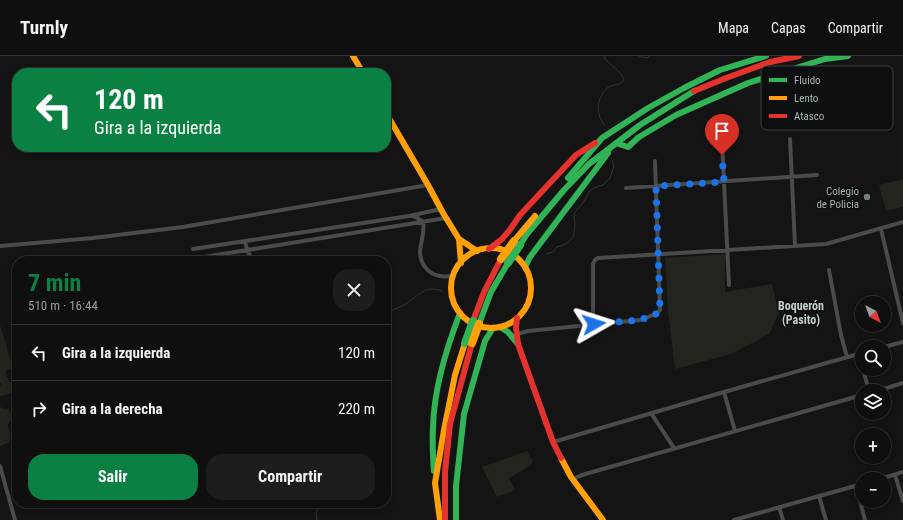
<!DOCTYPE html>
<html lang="es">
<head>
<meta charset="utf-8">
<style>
  :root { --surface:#0f0f0f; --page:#1d1d1d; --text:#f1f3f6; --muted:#9b9c9e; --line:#2f2f2f; --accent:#0b8043 }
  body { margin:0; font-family:"Roboto Condensed",sans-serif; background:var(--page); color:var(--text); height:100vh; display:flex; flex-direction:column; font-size:15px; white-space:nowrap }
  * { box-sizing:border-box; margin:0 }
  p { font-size:13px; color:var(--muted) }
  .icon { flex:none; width:22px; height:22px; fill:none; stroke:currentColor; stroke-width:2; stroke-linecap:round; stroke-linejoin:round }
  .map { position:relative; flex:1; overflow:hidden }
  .side { position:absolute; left:12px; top:200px; width:379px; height:252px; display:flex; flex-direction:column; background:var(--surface); border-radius:16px; box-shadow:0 2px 6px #0003,0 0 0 1px var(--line) }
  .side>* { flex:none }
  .hud { position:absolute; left:12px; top:12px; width:379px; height:84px; border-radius:16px; box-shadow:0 2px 6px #0003,0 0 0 1px var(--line); background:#0b8043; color:#fff; overflow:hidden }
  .needle { width:26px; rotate:139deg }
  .tools { position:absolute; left:855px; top:240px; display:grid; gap:8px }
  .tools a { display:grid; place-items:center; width:36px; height:36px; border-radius:50%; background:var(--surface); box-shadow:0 2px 6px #0003,0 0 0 1px var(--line); font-size:20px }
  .pin { position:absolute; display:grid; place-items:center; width:34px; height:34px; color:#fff; margin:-41px -17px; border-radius:50% 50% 50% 0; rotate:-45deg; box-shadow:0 0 4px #0007 }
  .pin .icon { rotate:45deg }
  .me { position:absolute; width:44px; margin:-22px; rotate:84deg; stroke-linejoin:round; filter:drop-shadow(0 0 3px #0008) }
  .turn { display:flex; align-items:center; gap:14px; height:84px; padding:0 16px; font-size:18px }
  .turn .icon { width:52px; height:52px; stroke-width:2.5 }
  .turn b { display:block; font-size:28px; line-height:34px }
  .round { display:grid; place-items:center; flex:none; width:42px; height:42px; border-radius:16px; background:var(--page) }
  .overview { display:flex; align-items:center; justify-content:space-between; height:68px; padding:0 16px }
  h1 { font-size:24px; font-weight:700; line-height:30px; color:var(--accent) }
  .button { display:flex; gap:8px; margin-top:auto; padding:8px 16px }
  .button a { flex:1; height:46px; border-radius:16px; background:var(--accent); color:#fff; font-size:16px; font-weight:700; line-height:46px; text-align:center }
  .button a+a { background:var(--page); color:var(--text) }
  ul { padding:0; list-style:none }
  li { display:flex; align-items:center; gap:12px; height:56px; padding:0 16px; border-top:1px solid var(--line) }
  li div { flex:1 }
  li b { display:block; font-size:15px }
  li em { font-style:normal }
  header { display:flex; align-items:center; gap:24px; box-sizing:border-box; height:56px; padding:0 20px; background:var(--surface); border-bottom:1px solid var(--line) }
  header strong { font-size:19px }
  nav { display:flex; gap:22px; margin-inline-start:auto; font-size:14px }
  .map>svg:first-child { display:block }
  .green { fill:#24241e }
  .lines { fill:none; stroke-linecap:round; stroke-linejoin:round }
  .stream { stroke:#2b3931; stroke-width:1 }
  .street { stroke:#484c4b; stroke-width:4 }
  .fast { stroke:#30b455; stroke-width:6 }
  .slow { stroke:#ff9f0a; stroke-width:6 }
  .jam { stroke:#e5322d; stroke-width:6 }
  .fast-bridge { stroke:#30b455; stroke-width:8 }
  .slow-bridge { stroke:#ff9f0a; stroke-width:8 }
  .route { stroke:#1a73e8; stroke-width:7; stroke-dasharray:0 12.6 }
  .poi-dot { fill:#727c79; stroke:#0e0f10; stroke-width:1.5 }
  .labels { text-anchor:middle; stroke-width:3; stroke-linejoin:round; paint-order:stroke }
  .poi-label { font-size:11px; fill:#a5b4b0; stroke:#0e0f10; text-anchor:end }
  .neighbourhood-label { font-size:12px; font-weight:bold; fill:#c6d1ce; stroke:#0e0f10 }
  .key { fill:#0e0f10; stroke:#3b4140; stroke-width:1 }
  .key-label { font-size:11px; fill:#a5b4b0 }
</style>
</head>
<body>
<header>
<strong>Turnly</strong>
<nav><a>Mapa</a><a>Capas</a><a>Compartir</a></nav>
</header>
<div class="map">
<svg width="903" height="464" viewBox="0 0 903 464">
  <rect width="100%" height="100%" fill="#141414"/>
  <path class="green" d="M 903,123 L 903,151 L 886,155 L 879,129 Z
    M 725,198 L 725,236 L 772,228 L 779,257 L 769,278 L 731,298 L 675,313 L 668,255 L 665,202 Z
    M 0,269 L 5,285 L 6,287 L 9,300 L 13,305 L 14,312 L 12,314 L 9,313 L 6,314 C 5,321 10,325 13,331 L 11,337 L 9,338 L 0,340 L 0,330 L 1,329 L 1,327 L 0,327 Z
    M 0,351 L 5,353 L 8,352 L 10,357 L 17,355 L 17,359 L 16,358 L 15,359 L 16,361 L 17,361 L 17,363 L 9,366 L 8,369 L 10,379 L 9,386 L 3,389 L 0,390 Z
    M 527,395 L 533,406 L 523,414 L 509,422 L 515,434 L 497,441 L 482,411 Z"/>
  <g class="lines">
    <path class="stream" d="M 639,0 L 641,1 L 647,2 L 649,0
      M 604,69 C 597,58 596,48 603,37 C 604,35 606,33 607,32 C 613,28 620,30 624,24 C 620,14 611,10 604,2 L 605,0
      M 546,198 L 553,196 L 557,191 L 563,189 L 570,185 L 574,179 L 575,167 L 574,161 L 575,156 L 583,147 L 589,136 L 594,132 L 603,129 L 610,122 L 614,110 L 612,104
      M 386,256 C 393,254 401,251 407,247 C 421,238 424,229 442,235
      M 317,464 L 316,456 L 321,447"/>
    <path class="street" d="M 790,83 L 795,190
      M 722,85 L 729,229
      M 626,132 L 817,119
      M 411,160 L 416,161 L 423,166 C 425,176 421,185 420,195 C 420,208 428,218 440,220 C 444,221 449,220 453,220
      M 881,173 L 903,267
      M 245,185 L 247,194 L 253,205
      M 0,190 L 93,182 L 183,171 L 428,129
      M 193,193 L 409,160 L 441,153
      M 197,205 L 196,203 L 198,202 L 446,162
      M 829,214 L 841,279 L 847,301
      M 593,268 L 593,208 L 595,204 L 598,202 L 826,188 L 903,166
      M 517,278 L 528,275 L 640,264 L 656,258 L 660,254 L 655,105
      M 884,291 L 903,286
      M 858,298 L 862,311
      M 863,313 L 869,335
      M 877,335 L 903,327
      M 724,336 L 735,375
      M 651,357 L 674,392
      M 553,386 L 724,336 L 862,297
      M 0,410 L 15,464
      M 895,419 L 903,445
      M 573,423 L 582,419 L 862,339
      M 880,423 L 903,416
      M 856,430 L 865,464
      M 819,440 L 826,464
      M 779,451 L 783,464
      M 734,464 L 862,428"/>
    <path class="fast" d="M 616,87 L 628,91 L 639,81 L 676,59 L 748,27 L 825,3 L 848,0
      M 568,122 L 602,82 L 648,52 L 684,32 L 720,14 L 766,0
      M 520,189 L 527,178 L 564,134 L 589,108 L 640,69 L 694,35
      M 525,211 L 530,201 L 608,97
      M 479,268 L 491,236 L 508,207
      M 500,271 L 508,276 L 518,288
      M 434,415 C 433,401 432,386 433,371 C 434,332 446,293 460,257
      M 456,464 L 456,430 L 464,358 L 485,285 L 493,272"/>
    <path class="slow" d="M 353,0 L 363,17
      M 386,57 L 428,129 L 443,157 L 459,183 L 477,195
      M 459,183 L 461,207
      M 514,185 L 535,160
      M451 232a40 40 0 1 1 80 0a40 40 0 1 1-80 0Z
      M 561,402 L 571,421 L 603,464
      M 440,464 L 435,427 L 444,374 L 455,319 L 465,287"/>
    <path class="jam" d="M 694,35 L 726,22 L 770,6 L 799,0
      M 489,193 L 501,184 L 509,175 L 520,159 L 576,99 L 595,87
      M 517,262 L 516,272 L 518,288 L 553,386 L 561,402
      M 473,265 L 484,236 L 501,203
      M 445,464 L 445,416 L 450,368 L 472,287"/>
    <path class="fast-bridge" d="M 508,207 L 520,189
      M 465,287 L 473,265"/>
    <path class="slow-bridge" d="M 501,203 L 514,185
      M 472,287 L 479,268"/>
  </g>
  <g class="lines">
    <path class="route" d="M 594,268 L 640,264 L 656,258 L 660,254 L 656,130 L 724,126 L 722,99"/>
  </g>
  <circle class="poi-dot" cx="867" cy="141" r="4"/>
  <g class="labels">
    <g class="poi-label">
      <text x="859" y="139">Colegio<tspan x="859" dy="13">de Policia</tspan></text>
    </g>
    <g class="neighbourhood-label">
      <text x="801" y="254">Boquerón<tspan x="801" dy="14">(Pasito)</tspan></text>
    </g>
  </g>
  <rect x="761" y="10" width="132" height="64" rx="6" class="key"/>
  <rect x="769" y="22" width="18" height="4" fill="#30b455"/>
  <rect x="769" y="40" width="18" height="4" fill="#ff9f0a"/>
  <rect x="769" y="58" width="18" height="4" fill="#e5322d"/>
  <g class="key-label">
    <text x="794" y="28">Fluido</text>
    <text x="794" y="46">Lento</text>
    <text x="794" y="64">Atasco</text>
  </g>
</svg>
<div class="tools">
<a><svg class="needle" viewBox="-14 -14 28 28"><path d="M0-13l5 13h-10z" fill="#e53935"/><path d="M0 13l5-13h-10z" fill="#9b9c9e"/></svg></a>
<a><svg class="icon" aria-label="search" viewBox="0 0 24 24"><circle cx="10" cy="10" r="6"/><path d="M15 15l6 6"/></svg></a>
<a><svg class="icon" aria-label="layers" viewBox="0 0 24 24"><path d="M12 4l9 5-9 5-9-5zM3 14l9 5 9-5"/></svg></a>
<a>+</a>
<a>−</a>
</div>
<div class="pin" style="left:722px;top:99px;background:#d93025"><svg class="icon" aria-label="arrive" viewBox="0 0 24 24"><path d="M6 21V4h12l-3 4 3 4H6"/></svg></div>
<svg class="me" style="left:594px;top:268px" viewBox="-20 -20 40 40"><path d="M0-17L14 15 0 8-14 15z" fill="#1a73e8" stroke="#fff" stroke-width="4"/></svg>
<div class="hud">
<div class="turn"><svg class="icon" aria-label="left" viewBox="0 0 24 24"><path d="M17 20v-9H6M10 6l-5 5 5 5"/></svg><div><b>120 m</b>Gira a la izquierda</div></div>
</div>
<section class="side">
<div class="overview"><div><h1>7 min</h1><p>510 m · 16:44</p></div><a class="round"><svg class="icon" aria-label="close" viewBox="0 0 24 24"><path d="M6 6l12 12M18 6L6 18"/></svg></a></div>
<ul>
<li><svg class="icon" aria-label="left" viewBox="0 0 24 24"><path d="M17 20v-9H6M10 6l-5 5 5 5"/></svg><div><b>Gira a la izquierda</b></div><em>120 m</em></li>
<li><svg class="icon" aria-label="right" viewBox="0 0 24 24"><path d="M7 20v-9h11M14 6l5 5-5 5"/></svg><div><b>Gira a la derecha</b></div><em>220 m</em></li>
</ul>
<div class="button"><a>Salir</a><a>Compartir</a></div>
</section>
</div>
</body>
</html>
